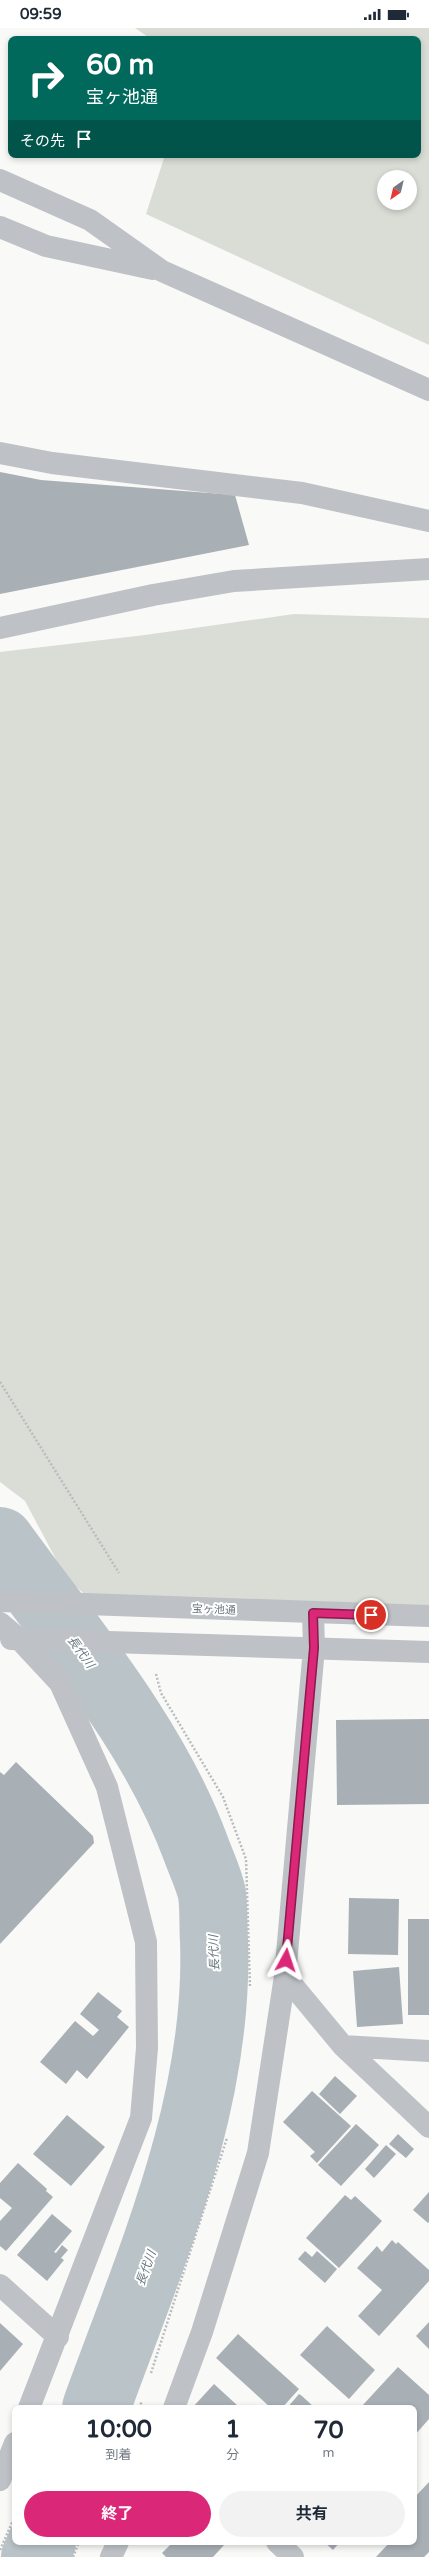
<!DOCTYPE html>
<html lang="ja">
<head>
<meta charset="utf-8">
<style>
  :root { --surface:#fff; --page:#f2f2f3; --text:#1f2937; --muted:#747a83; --accent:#db2777 }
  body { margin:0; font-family:"Varela Round","Noto Sans JP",sans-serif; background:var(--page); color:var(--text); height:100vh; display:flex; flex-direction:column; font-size:15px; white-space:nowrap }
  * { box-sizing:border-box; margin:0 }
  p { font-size:13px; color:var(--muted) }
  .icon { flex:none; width:22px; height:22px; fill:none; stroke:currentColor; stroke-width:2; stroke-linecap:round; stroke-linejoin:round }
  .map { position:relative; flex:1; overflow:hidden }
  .details { position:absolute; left:12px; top:2377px; width:405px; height:140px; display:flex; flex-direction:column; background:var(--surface); border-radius:8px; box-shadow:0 2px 6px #0003 }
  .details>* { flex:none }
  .guide { position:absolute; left:8px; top:8px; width:413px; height:122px; border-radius:8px; box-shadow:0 2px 6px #0003; background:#00695c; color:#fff; overflow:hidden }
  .needle { width:26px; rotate:214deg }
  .fabs { position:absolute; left:377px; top:142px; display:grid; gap:8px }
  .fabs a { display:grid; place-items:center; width:40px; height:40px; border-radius:50%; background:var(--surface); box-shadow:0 2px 6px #0003; font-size:20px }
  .pin { position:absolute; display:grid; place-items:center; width:34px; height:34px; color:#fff; margin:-17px; border:2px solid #fff; border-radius:50%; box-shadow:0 1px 4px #0007 }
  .me { position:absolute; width:44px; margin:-22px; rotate:5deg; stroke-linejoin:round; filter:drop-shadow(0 0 3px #0008) }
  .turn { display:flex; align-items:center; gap:14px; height:84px; padding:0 12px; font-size:18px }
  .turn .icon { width:52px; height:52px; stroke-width:2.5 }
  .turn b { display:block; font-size:28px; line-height:34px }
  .then { display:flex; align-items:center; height:38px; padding:0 12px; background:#0003; gap:8px; font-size:15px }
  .eta { display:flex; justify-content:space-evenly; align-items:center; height:68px; text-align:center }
  .eta b { font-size:24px; font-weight:700; line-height:28px }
  .button { display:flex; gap:8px; margin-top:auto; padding:8px 12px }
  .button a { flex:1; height:46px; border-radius:24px; background:var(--accent); color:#fff; font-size:16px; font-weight:700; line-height:46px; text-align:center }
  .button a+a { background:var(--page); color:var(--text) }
  .status { display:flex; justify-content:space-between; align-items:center; height:28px; padding:0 20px; background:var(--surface); direction:ltr }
  .status svg { height:11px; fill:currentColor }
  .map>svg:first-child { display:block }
  .green { fill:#d9ddd6; fill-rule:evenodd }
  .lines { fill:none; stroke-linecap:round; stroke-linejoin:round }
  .river { stroke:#bac4c8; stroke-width:68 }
  .building { fill:#a8afb5 }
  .path { stroke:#b9bcbf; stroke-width:2.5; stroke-dasharray:2 2; stroke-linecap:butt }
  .minor { stroke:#bec2c6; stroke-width:22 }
  .route-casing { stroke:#8e194d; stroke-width:10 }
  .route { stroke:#db2777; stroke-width:7 }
  .labels { text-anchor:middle; stroke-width:4; stroke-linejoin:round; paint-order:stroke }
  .street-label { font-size:11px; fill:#66747f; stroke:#fff }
  .water-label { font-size:12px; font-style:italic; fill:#677980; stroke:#fff }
</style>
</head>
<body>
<div class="status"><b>09:59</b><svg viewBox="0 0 49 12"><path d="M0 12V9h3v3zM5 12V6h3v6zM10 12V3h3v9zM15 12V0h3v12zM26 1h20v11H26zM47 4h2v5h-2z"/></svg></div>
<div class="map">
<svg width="429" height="2529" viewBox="0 0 429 2529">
  <rect width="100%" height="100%" fill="#f9f9f7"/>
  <path class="green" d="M 135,0 L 429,0 L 429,317 L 146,186 L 165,127 L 418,127 L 418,11 L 151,11 ZM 384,149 L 410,149 L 410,175 L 384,175 Z
    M 294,586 L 429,590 L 429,1582 L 96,1576 L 66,1550 L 25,1473 L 0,1454 L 0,624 L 145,607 Z"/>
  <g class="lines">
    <path class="river" d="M 0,1513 C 71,1611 154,1707 196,1821 C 201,1835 209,1851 212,1866 C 214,1881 213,1898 214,1913 C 220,2075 150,2231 96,2380
      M 35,2529 L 42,2514"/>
  </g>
  <path class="building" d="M 0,444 L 41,452 L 235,467 L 249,517 L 0,566 Z
    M 429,1691 L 429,1776 L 337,1777 L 336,1692 Z
    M 16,1734 L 93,1808 L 94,1815 L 0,1916 L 0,1744 L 4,1747 Z
    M 349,1870 L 399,1871 L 398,1927 L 348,1926 Z
    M 408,1891 L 429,1891 L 429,1987 L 408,1987 Z
    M 399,1939 L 403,1996 L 357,1999 L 353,1943 Z
    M 98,1964 L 122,1983 L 117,1989 L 129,1999 L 87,2051 L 77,2042 L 66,2056 L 40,2034 L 75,1993 L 93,2008 L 99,2002 L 80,1986 Z
    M 335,2048 L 357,2068 L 340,2086 L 319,2066 Z
    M 312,2063 L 351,2098 L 317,2135 L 310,2128 L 315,2124 L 283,2094 Z
    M 67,2087 L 105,2119 L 71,2158 L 33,2126 Z
    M 356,2096 L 379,2117 L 341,2158 L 318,2137 Z
    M 398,2106 L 414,2121 L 406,2130 L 389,2116 Z
    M 386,2117 L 396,2126 L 374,2150 L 365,2141 Z
    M 18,2135 L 47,2161 L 46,2163 L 53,2169 L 6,2223 L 0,2218 L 0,2193 L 12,2180 L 0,2170 L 0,2155 Z
    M 429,2164 L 429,2194 L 428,2195 L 413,2182 Z
    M 345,2167 L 351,2172 L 355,2168 L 382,2193 L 339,2240 L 306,2210 Z
    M 52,2186 L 72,2203 L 54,2224 L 56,2225 L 62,2217 L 68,2222 L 61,2230 L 64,2232 L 47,2253 L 17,2227 Z
    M 392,2212 L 396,2216 L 398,2214 L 429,2242 L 429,2253 L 379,2308 L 358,2288 L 382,2262 L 357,2240 L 377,2218 L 382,2224 Z
    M 305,2223 L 312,2229 L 317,2223 L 337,2241 L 325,2255 L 298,2231 Z
    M 429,2294 L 429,2321 L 416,2308 Z
    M 0,2295 L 23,2316 L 0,2343 Z
    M 327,2298 L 375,2342 L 349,2371 L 300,2327 Z
    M 238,2306 L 299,2361 L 282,2380 L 271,2380 L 216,2330 Z
    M 398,2339 L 429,2367 L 429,2391 L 414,2408 L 414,2380 L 361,2379 Z
    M 214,2356 L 238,2378 L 240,2380 L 192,2380 Z
    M 299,2366 L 302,2368 L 315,2380 L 287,2380 Z
    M 429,2454 L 429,2524 L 424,2529 L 376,2529 L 390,2514 L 414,2514 L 414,2470 Z
    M 173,2514 L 223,2514 L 225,2516 L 213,2529 L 166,2529 L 162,2525 Z
    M 324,2514 L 340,2514 L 333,2522 Z"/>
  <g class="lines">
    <path class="path" d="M 0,1354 L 119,1545
      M 156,1646 L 161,1665 L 223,1769 L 246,1831 L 250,1959
      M 151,2345 L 227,2110
      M 139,2380 L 142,2373
      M 0,2522 L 15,2488
      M 73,2529 L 79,2514"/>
    <path class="minor" d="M 0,152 L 90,192 L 162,243 L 429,362
      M 0,199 L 46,218 L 153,241
      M 0,425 L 52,435 L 302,465 L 429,493
      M 0,600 L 153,567 L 234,553 L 429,541
      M 0,1573 L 429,1588
      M 0,1595 L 19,1611 L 60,1655 L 107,1759 L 146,1914 L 147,2020 L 141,2090 L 29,2380
      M 11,1611 L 429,1624
      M 285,1948 L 343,2018 L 429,2099
      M 343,2018 L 429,2023
      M 0,2257 L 58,2309
      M 174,2380 L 202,2304 L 258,2125 L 285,1948 L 314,1620 L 313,1585
      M 0,2452 L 15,2415
      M 277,2514 L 293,2529
      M 111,2529 L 118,2514"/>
  </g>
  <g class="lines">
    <g class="route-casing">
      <path id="route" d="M 286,1932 L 314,1620 L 313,1585 L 371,1587"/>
    </g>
    <use href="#route" class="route"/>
  </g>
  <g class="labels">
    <g class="street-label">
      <text transform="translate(214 1581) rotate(2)" y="4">宝ヶ池通</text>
    </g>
    <g class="water-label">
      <text transform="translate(81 1624) rotate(54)" y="4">長代川</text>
      <text transform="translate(214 1925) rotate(-92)" y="4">長代川</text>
      <text transform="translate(146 2240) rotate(-70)" y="4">長代川</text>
    </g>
  </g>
</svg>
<div class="fabs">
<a><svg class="needle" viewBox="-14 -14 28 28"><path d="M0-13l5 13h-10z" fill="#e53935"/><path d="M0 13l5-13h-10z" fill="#747a83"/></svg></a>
</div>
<div class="pin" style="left:371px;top:1587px;background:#d93025"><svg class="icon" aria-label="arrive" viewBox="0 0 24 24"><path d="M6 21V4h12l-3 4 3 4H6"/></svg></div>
<svg class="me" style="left:286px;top:1932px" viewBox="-20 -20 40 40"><path d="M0-17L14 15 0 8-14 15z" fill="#db2777" stroke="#fff" stroke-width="4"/></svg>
<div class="guide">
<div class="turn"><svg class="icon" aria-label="right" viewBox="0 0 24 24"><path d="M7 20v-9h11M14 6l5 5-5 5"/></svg><div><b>60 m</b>宝ヶ池通</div></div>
<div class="then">その先<svg class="icon" aria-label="arrive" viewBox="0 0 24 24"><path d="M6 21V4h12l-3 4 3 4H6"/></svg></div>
</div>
<section class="details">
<div class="eta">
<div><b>10:00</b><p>到着</p></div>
<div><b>1</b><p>分</p></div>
<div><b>70</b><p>m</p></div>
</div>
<div class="button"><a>終了</a><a>共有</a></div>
</section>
</div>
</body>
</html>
